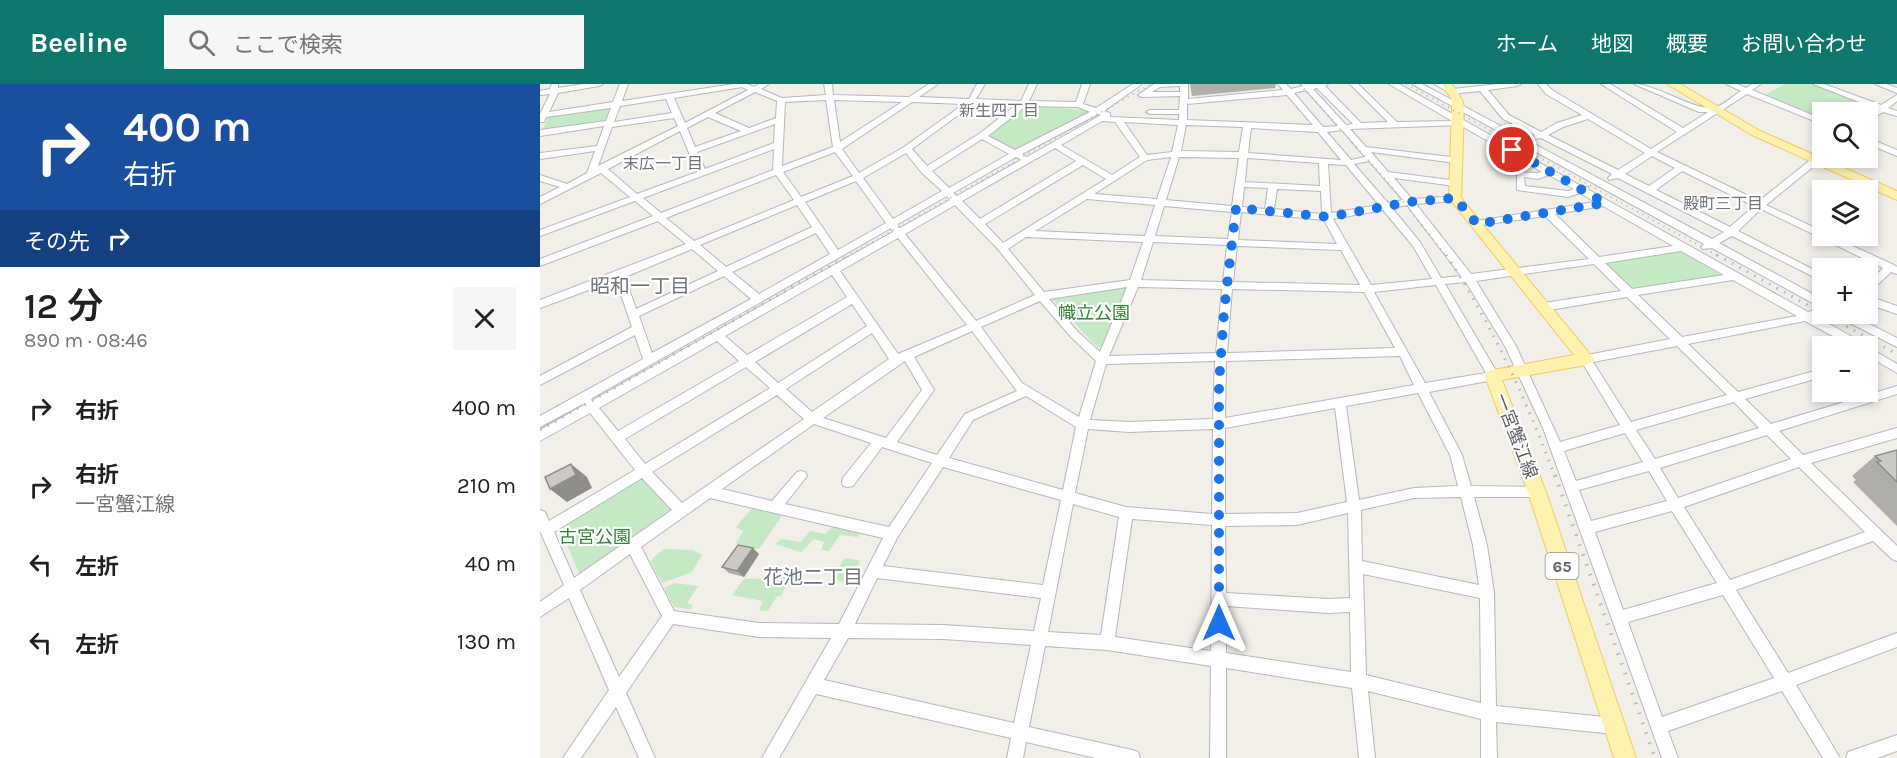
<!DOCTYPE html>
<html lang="ja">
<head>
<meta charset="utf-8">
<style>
  :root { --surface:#fff; --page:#f6f6f6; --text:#202124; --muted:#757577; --accent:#0f766e }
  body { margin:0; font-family:Karla,"Noto Sans JP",sans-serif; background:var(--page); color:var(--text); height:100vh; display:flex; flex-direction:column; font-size:22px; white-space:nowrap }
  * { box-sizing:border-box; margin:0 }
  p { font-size:20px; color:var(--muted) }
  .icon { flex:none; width:33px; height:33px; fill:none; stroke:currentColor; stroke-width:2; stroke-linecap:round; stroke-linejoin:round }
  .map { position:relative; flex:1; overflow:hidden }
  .sheet { display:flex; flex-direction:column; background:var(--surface); width:540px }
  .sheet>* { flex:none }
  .guide { background:#1a4fa0; color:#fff; overflow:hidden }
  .fabs { position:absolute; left:1272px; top:18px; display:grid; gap:12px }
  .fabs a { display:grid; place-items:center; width:66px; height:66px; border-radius:0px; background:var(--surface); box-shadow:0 3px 9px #0003; font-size:30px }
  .pin { position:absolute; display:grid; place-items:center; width:51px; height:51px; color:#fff; margin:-26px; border:3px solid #fff; border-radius:50%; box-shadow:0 2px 6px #0007 }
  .me { position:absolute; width:66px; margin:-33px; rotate:0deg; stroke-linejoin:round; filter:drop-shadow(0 0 4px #0008) }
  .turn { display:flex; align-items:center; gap:21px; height:126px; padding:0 24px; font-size:27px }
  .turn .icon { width:78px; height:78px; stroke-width:2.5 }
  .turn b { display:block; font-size:42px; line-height:51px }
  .then { display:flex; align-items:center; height:57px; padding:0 24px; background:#0003; gap:12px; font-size:22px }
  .round { display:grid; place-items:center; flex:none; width:63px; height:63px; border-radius:0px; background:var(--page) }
  .head { display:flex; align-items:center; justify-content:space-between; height:102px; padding:0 24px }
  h1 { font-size:36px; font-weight:600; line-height:45px }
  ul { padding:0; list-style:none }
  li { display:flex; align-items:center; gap:18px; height:78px; padding:0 24px }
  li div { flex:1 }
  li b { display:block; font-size:22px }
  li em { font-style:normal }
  header { display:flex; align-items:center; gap:36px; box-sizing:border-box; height:84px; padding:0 30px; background:var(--accent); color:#fff }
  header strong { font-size:28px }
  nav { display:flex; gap:33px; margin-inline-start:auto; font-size:21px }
  .search { width:420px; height:54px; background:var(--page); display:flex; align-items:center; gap:15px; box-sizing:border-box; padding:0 21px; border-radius:0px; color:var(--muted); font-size:22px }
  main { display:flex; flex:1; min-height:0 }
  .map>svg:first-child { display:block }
  .green { fill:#c5e8c5 }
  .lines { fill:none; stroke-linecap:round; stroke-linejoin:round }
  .minor-casing { stroke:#b5b8bc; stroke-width:2 }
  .major-casing { stroke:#f2c960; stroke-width:2 }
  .minor { fill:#fff; fill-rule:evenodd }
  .major { fill:#fff2af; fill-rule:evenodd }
  .rail-far2 { stroke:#b6b7b8; stroke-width:2; stroke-dasharray:1 5; stroke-linecap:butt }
  .rail-far1 { stroke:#b6b7b8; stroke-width:3; stroke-dasharray:1.5 7; stroke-linecap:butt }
  .rail { stroke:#b6b7b8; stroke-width:4; stroke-dasharray:1.5 9; stroke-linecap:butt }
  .wall { fill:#afaea9 }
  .shaded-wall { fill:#8f8d8a }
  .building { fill:#cccac5; stroke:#8f8d8a; stroke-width:1.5 }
  .route { stroke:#1a73e8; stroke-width:10; stroke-dasharray:0 18 }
  .labels { text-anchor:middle; stroke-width:4.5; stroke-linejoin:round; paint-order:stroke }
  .far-neighbourhood-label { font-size:16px; fill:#70757a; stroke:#fff }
  .shield { fill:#fff; stroke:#8f9295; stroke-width:1.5 }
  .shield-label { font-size:16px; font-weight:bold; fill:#5f6368 }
  .park-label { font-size:18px; fill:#348238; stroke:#fff }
  .street-label { font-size:18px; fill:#5f6368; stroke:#fff }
  .neighbourhood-label { font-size:20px; fill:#70757a; stroke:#fff }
</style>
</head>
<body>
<header>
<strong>Beeline</strong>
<div class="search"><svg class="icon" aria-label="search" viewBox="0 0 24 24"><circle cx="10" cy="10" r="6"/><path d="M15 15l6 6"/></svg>ここで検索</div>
<nav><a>ホーム</a><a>地図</a><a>概要</a><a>お問い合わせ</a></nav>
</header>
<main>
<section class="sheet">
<div class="guide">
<div class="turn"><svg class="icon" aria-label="right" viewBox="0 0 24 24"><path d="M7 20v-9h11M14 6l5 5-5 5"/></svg><div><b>400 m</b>右折</div></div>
<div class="then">その先<svg class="icon" aria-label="right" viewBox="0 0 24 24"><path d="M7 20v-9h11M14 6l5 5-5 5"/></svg></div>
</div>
<div class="head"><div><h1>12 分</h1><p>890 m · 08:46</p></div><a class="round"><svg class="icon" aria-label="close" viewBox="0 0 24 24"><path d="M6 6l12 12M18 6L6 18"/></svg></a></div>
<ul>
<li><svg class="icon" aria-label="right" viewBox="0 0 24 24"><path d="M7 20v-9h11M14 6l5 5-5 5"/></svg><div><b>右折</b></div><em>400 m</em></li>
<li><svg class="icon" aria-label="right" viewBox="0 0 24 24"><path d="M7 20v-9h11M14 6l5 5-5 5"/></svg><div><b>右折</b><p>一宮蟹江線</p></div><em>210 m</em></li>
<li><svg class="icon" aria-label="left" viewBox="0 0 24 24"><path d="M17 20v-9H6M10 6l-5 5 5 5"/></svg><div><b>左折</b></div><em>40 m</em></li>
<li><svg class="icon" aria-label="left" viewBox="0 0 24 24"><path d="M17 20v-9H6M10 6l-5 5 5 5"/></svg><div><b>左折</b></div><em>130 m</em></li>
</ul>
</section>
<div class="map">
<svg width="1357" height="674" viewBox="0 0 1357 674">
  <rect width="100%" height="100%" fill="#f1efe8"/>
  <path class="green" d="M 1245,0 L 1272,0 L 1322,19 L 1307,28 L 1282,28 L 1282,35 L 1225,11 Z
    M 492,22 L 547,26 L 548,28 L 477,66 L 448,52 L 482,25 Z
    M 72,23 L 68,38 L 2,47 L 9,32 Z
    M 1139,166 L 1186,194 L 1094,207 L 1066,180 Z
    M 588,203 L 564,261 L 558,264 L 510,213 Z
    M 104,393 L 134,427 L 41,493 L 20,446 Z
    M 212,424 L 241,430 L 241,433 L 220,464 L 216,465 L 196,459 L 203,447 L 196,443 Z
    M 294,442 L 321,448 L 318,453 L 300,451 L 289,467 L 281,466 L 284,458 L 274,455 L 261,468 L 235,460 L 241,455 L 261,458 L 270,447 L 285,450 Z
    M 124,465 L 153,466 L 162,471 L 152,488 L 122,499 L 110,477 Z
    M 308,474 L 320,477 L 315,488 L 324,492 L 318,501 L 292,495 L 304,475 Z
    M 243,490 L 261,493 L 257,502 L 247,500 L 241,512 L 237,512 L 228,527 L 219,526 L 223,517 L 192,511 L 204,495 L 231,494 Z
    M 134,499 L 158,502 L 147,519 L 153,521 L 151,525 L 134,523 L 124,504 Z"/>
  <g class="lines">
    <g class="minor-casing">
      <path id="minor" d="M 12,0 L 18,0 L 18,4 L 44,0 L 63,0 L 59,2 L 18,9 L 9,28 L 73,18 L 80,0 L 88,0 L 82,17 L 194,0 L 207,0 L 214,3 L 219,0 L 229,0 L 221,5 L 242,14 L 286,11 L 284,0 L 292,0 L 293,11 L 369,13 L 389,0 L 398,0 L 379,13 L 429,15 L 437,0 L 445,0 L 436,15 L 481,17 L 489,0 L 497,0 L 489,17 L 536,18 L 542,0 L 550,0 L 543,20 L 556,24 L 593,0 L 602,0 L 564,27 L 570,29 L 570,33 L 639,36 L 639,30 L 610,30 L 606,28 L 610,26 L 639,26 L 640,12 L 602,13 L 598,11 L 614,0 L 648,0 L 648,15 L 743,6 L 738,0 L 746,0 L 751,5 L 763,2 L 761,0 L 788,0 L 785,2 L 821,39 L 848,38 L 810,0 L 818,0 L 857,38 L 912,37 L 849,0 L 859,0 L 1043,103 L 1048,103 L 1049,106 L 1268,228 L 1282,224 L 1282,230 L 1286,231 L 1277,233 L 1323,259 L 1324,262 L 1311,262 L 1265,237 L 1148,260 L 1198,308 L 1282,285 L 1282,293 L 1205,315 L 1231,340 L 1357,302 L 1357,310 L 1239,347 L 1263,371 L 1357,344 L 1357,354 L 1271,379 L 1357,462 L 1357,477 L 1352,475 L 1333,457 L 1196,506 L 1248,589 L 1357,549 L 1357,563 L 1256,601 L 1300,674 L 1283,674 L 1242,607 L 1128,647 L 1138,674 L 1122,674 L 1003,344 L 965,262 L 926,198 L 905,200 L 959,292 L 953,296 L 889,308 L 922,371 L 931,402 L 997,403 L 1002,404 L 1003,408 L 1002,412 L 997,413 L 934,413 L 947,461 L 954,509 L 956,622 L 1074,634 L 1080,636 L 1082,642 L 1080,648 L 1074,650 L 956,638 L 957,674 L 941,674 L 941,635 L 828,607 L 835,674 L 819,674 L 812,604 L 686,584 L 686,674 L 670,674 L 671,582 L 567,566 L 505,562 L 489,643 L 592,666 L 598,668 L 600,674 L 556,674 L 486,658 L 483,674 L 467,674 L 471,654 L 276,610 L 239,674 L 222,674 L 291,554 L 219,553 L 133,540 L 86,609 L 115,674 L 99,674 L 76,623 L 41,674 L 23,674 L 69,606 L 29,514 L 0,533 L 0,518 L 24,501 L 0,447 L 0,426 L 5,428 L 9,437 L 95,386 L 50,329 L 0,357 L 0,346 L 44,321 L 43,320 L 0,343 L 0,332 L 103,275 L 95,251 L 0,301 L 0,292 L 92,243 L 76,196 L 0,224 L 0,216 L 146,160 L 118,137 L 0,182 L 0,175 L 113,132 L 95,117 L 0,152 L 0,146 L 90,113 L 61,89 L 0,120 L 0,113 L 20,103 L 0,97 L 0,91 L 27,100 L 47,89 L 55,67 L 0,75 L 0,69 L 57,62 L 64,42 L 0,52 L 0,46 L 66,37 L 71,24 L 6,33 L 4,38 L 0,38 L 0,30 L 10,10 L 0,11 L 0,7 L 10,5 ZM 640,2 L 640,8 L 612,8 L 620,3 ZM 202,3 L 208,6 L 145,39 L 134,14 ZM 777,4 L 813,40 L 806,41 L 773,5 ZM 766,6 L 798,42 L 783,43 L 754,9 ZM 215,8 L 237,17 L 236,34 L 209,44 L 175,29 ZM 747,11 L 773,41 L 647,36 L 647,20 ZM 126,15 L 132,29 L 74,38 L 80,22 ZM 286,16 L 293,63 L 242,82 L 245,18 ZM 294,16 L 362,18 L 300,58 ZM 372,18 L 424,20 L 364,63 L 319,89 L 302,65 ZM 433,20 L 476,21 L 439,50 L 387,82 L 372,65 ZM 486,22 L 538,23 L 550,28 L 475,66 L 448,52 ZM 558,30 L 561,31 L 487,73 L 482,70 ZM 168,33 L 201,47 L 155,63 L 147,44 ZM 134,34 L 138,42 L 58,82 L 72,43 ZM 562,37 L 575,38 L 600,73 L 572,91 L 521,61 ZM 584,38 L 638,41 L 632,68 L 607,71 ZM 235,40 L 234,59 L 165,85 L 157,68 ZM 646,41 L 703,43 L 699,68 L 641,67 ZM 920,41 L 1002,88 L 997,89 L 977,88 L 977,106 L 1028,113 L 1040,109 L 1055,118 L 937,137 L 932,140 L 934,142 L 1005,132 L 1049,175 L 931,190 L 876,120 L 915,117 L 918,116 L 918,112 L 872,115 L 854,94 L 915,102 L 918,101 L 918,97 L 848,88 L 831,68 L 916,79 L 919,78 L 919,74 L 826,63 L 810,45 ZM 711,44 L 778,48 L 801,76 L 708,69 ZM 802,46 L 825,73 L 811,76 L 787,48 ZM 140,47 L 157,88 L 97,110 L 68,85 ZM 442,55 L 469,70 L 409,104 L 392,87 ZM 515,64 L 536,77 L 440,135 L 422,117 ZM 234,65 L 233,86 L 121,129 L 103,114 ZM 295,68 L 313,92 L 261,113 L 243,88 ZM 366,69 L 382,89 L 402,107 L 353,135 L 323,94 ZM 476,73 L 481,76 L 417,112 L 413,109 ZM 631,73 L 617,115 L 554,110 L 607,76 ZM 639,73 L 699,74 L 692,122 L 626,116 ZM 707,74 L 779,79 L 780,102 L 705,98 ZM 829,77 L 863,116 L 848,119 L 814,80 ZM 788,80 L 806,81 L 839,121 L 791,129 ZM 543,81 L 566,95 L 463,159 L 445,140 ZM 236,91 L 254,116 L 154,157 L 126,134 ZM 1009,91 L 1034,105 L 1028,107 L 985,102 L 984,93 L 998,95 ZM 316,97 L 346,139 L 298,166 L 265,118 ZM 704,103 L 728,104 L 725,125 L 702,123 ZM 737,105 L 781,107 L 782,130 L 734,125 ZM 407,112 L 410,116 L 360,144 L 358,140 ZM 547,115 L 615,121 L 605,152 L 495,147 ZM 257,121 L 272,143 L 186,183 L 160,161 ZM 415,121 L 457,164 L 495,211 L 436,237 L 365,150 ZM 867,121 L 921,192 L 901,194 L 880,158 L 852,124 ZM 624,122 L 692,128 L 688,155 L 615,152 ZM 1063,122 L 1133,162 L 1059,173 L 1015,130 ZM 843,126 L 873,162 L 892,195 L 831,201 L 793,135 ZM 701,128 L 784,136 L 797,160 L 698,156 ZM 351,144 L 353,148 L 53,316 L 52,314 ZM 276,149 L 290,170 L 219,210 L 192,188 ZM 486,153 L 603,158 L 590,196 L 504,208 L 468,165 ZM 358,154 L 427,241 L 358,270 L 300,187 ZM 613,158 L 687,161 L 683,198 L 601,196 ZM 697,162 L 801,166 L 820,201 L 693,198 ZM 152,165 L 178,187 L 96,225 L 85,193 ZM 1141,167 L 1184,191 L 1092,205 L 1065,179 ZM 1054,180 L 1081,207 L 1004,219 L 999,223 L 1000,226 L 1004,227 L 1087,213 L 1130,255 L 1042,272 L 1040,275 L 1080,341 L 1020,358 L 976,262 L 936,197 ZM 292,191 L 307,213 L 207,271 L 185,252 ZM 184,192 L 211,215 L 112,269 L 99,232 ZM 1193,196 L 1257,232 L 1142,253 L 1098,211 ZM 896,201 L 946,289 L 885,299 L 834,208 ZM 587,203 L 560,268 L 538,248 L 509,215 ZM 598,203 L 682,205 L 676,269 L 569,272 ZM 692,205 L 824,208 L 855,264 L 687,269 ZM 500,217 L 531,253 L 556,277 L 539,333 L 482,299 L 441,243 ZM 312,220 L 327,242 L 238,299 L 215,278 ZM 432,247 L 477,307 L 425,330 L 397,371 L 357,358 L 394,306 L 374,273 ZM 332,249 L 349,275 L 272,328 L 246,305 ZM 177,257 L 199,277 L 78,347 L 59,324 ZM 1137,262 L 1187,311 L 1091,338 L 1053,278 ZM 860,272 L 874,301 L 685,334 L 686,277 ZM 365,277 L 382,306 L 346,354 L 283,334 ZM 675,277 L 673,335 L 589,338 L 550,336 L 566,280 ZM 206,283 L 230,304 L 105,380 L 85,355 ZM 878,309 L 910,371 L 918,402 L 874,404 L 819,416 L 806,322 ZM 237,311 L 264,335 L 142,419 L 112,388 ZM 486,312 L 536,343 L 523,406 L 409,374 L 433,336 ZM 1194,318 L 1219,344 L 1115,375 L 1096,346 ZM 795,324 L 807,418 L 757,429 L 685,430 L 685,344 ZM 274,340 L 331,359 L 303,394 L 302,398 L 303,402 L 308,403 L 313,402 L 342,363 L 392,379 L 349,443 L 245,420 L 267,392 L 265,388 L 261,387 L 257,388 L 232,417 L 182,405 ZM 548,345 L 589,348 L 673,345 L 672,430 L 586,423 L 535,409 ZM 1085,349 L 1103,378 L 1036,397 L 1024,367 ZM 1227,351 L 1251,375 L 1138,414 L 1120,384 ZM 403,383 L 521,416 L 503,501 L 343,482 L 357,454 ZM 1259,383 L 1325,448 L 1190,496 L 1144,423 ZM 1109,387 L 1127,417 L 1051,437 L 1039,406 ZM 102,394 L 132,426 L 34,494 L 14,448 ZM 921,413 L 933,461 L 939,501 L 822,477 L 821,426 L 874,414 ZM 170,414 L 343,454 L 299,540 L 219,539 L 134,527 L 101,463 ZM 533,420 L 579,433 L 561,551 L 508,548 ZM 1132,427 L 1177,499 L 1083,526 L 1055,448 ZM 808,429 L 810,514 L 788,515 L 686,509 L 685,442 L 757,441 ZM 592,435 L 672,441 L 671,567 L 575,553 ZM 90,470 L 122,532 L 79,593 L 40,506 ZM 823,490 L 940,514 L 941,619 L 826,591 ZM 337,494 L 501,514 L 494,547 L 403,541 L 315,540 ZM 1183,511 L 1234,594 L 1122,633 L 1088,538 ZM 686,522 L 788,529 L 810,528 L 811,588 L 686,569 ZM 308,554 L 403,555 L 491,561 L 474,639 L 284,596 Z
        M 872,0 L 882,0 L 1172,155 L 1184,148 L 1078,94 L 1069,96 L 1068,94 L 1072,90 L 1001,54 L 994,55 L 995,51 L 963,35 L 940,7 L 912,10 L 894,0 L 904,0 L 913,5 L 958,0 L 981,0 L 977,2 L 948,6 L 969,31 L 1001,48 L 1017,39 L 1042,31 L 1006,10 L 998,0 L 1006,0 L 1012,6 L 1111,65 L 1137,48 L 1061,0 L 1070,0 L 1143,44 L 1168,28 L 1159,28 L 1094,0 C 1117,0 1159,30 1176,23 C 1185,20 1193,12 1201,7 L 1186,0 L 1197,0 L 1206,4 L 1212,0 L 1221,0 L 1212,6 L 1282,35 L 1282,40 L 1207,10 L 1117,68 L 1219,117 L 1279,69 L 1282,69 L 1282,74 L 1284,74 L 1226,121 L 1282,147 L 1282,152 L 1291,152 L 1354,181 L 1357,183 L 1357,190 L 1351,188 L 1332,206 L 1328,207 L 1328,199 L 1343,184 L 1221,125 L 1198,147 L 1282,190 L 1282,197 L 1192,152 L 1179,159 L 1282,215 L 1282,222 L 1278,222 L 1172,164 L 1163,165 L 1161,163 L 1164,160 ZM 1048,35 L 1105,69 L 1078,86 L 1008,51 L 1023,43 ZM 1112,72 L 1135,84 L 1109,102 L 1085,90 ZM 1142,87 L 1214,122 L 1190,143 L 1116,106 Z
        M 1273,0 L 1284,0 L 1341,21 L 1357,11 L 1357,17 L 1348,24 L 1357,27 L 1357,32 L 1343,28 L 1328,38 L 1328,32 L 1337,25 Z
        M 1335,0 L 1346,0 L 1357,4 L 1357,9 Z
        M 1328,54 L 1357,66 L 1357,72 L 1328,60 Z
        M 1328,212 L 1357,222 L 1357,230 L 1328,220 Z
        M 1297,230 L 1310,230 L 1357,254 L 1357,263 L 1298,233 Z
        M 1328,263 L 1357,280 L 1357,289 L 1328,272 Z
        M 1357,651 L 1357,667 L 1337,674 L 1306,674 L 1308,668 Z"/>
    </g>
    <g class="major-casing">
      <path id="major" d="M 902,0 L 912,0 L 922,16 L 924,23 L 921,114 L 1054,275 L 1051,279 L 1046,281 L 962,296 L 1006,408 L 1096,674 L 1074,674 L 988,408 L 945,292 L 947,288 L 953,286 L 1034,271 L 909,114 L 912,23 L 912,16 Z
        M 1127,0 L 1140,0 L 1220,47 L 1357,107 L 1357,116 L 1212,51 Z"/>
    </g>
    <use href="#minor" class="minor"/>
    <use href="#major" class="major"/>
    <path class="rail-far2" d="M 760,0 L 846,96 L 907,173
      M 866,0 L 1180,173
      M 306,173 L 611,0"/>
    <path class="rail-far1" d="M 906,171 C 952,240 986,315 1015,393
      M 1177,171 L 1282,229
      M 1284,230 L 1357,270
      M 0,346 L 309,171"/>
    <path class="rail" d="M 1015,391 L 1115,674"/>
  </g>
  <path class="wall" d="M 650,0 L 736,0 L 735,4 L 652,12 Z
    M 1357,366 L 1357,442 L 1313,398 L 1316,396 L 1312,392 L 1335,372 Z
    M 219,470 L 204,493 L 189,489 L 182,483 Z"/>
  <path class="shaded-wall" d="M 31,380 L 47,393 L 52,404 L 27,418 L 10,405 Z
    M 213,464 L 219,470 L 204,493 L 197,487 Z"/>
  <path class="building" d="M 1357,366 L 1357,398 L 1337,378 L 1341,377 L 1335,372 Z
    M 31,380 L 36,391 L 10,405 L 5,393 Z
    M 198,461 L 213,464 L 197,487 L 182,483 Z"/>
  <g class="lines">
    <path class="route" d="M 679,539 L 679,300 L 684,228 L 696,124 L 788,133 L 870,118 L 915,114 L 937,140 L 1065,119 L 972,66"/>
  </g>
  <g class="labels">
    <g class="far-neighbourhood-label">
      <text x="459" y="32">新生四丁目</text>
      <text x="123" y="85">末広一丁目</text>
      <text x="1183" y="125">殿町三丁目</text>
    </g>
    <rect class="shield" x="1005.5" y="469" width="33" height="26" rx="4.5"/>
    <g class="shield-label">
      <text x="1022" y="488">65</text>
    </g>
    <g class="park-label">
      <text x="554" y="235">幟立公園</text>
      <text x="55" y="459">古宮公園</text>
    </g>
    <g class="street-label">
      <text transform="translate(976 352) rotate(69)" y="6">一宮蟹江線</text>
    </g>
    <g class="neighbourhood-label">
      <text x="100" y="209">昭和一丁目</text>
      <text x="273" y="500">花池二丁目</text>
    </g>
  </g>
</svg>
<div class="fabs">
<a><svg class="icon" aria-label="search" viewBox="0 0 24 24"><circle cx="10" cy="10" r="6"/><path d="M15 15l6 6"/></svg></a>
<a><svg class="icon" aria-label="layers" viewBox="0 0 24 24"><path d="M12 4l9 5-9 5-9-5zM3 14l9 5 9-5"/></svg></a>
<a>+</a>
<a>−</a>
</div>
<div class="pin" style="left:972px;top:66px;background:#d93025"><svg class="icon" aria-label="arrive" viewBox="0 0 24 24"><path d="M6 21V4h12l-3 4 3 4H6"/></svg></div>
<svg class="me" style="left:679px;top:539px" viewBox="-20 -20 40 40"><path d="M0-17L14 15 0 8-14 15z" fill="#1a73e8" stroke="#fff" stroke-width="4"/></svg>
</div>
</main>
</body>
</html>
